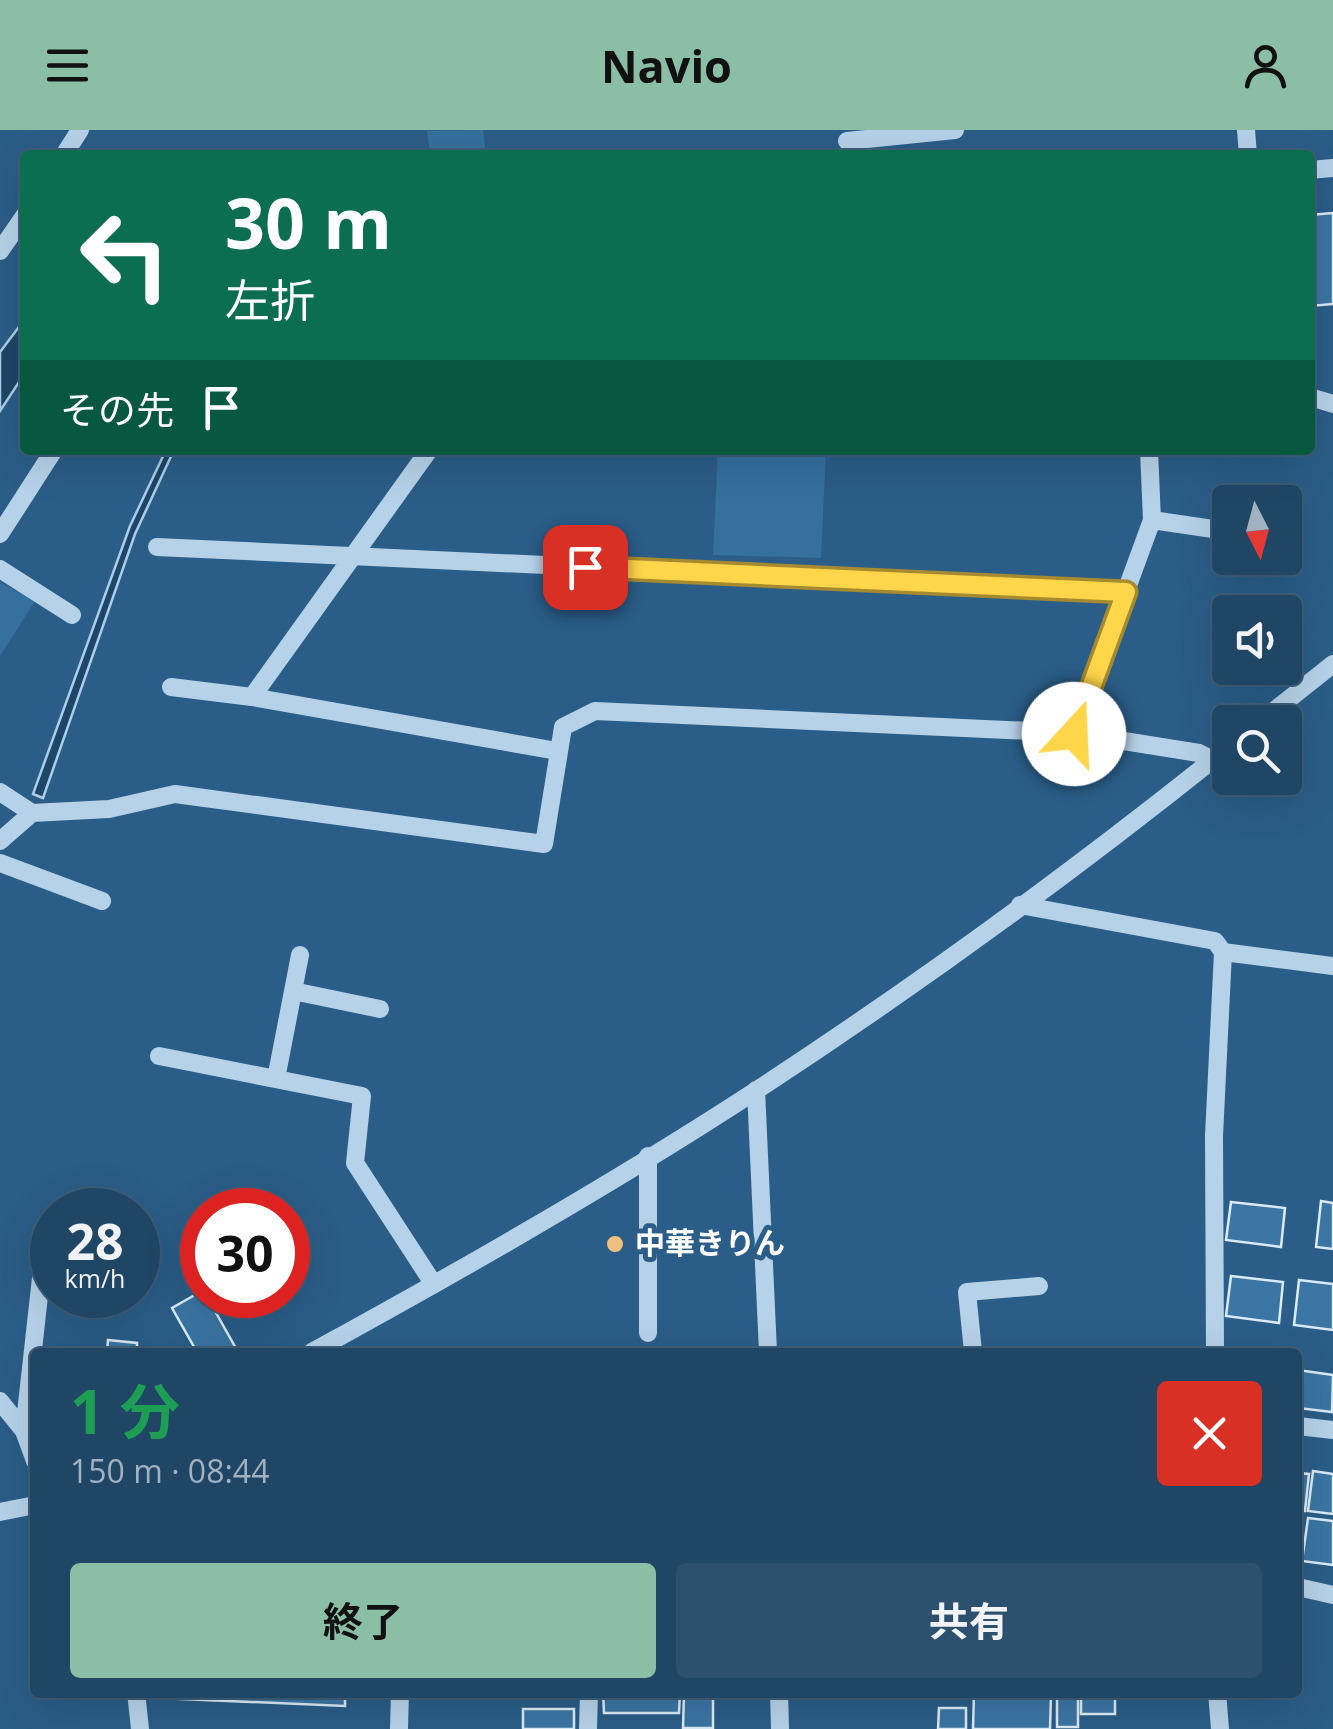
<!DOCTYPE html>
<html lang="ja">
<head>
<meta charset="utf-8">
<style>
  :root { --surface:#204665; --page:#2d506e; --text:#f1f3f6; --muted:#a2b1bf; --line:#3d5e79; --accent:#8abfa5 }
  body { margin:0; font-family:"Open Sans","Noto Sans JP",sans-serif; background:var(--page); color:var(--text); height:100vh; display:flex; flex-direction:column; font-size:38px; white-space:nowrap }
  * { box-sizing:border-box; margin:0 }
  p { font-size:32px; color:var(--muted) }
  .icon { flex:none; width:55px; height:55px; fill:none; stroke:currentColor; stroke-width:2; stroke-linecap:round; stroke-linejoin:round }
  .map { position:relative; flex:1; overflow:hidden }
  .drawer { position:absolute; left:30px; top:1218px; width:1272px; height:350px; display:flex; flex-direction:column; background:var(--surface); border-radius:10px; box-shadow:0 10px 40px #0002,0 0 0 2px var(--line) }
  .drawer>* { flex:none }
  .guide { position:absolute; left:20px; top:20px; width:1295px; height:305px; border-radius:10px; box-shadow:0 10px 40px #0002,0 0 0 2px var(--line); background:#0b6e4f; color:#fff; overflow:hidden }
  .needle { width:65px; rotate:174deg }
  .buttons { position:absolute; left:1212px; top:355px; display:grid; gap:20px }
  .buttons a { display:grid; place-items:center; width:90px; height:90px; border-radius:10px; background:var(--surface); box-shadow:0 10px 40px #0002,0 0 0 2px var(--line); font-size:50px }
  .speed { position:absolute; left:30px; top:1058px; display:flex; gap:20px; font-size:50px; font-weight:700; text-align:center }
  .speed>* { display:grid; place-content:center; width:130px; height:130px; border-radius:50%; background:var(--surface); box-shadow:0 10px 40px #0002,0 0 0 2px var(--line); line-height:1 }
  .speed small { font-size:25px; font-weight:400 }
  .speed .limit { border:15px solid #d22; background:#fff; color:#111 }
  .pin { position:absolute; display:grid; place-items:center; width:85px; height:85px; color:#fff; margin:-42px; border-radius:20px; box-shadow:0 5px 15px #0006 }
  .me { position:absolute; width:110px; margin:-55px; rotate:20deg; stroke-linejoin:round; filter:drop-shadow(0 0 8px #0008) }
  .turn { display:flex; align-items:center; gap:35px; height:210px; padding:0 40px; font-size:45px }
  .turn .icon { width:130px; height:130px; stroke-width:2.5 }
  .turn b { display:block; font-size:70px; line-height:85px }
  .then { display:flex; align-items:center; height:95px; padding:0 40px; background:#0003; gap:20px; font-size:38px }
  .round { display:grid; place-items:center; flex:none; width:105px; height:105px; border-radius:10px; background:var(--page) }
  .headline { display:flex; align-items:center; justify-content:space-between; height:170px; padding:0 40px }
  h1 { font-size:60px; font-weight:700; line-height:75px; color:#1e9e55 }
  .cta { display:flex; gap:20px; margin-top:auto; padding:20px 40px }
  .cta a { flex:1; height:115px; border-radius:10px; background:var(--accent); color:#111; font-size:40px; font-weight:700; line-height:115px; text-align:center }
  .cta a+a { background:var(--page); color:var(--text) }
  header { display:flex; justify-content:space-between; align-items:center; height:130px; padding:0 40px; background:var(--accent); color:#111; font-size:45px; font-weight:700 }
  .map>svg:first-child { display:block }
  .green { fill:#35709e }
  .water { fill:#1e4668; stroke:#abcee8; stroke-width:2.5 }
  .building { fill:#3b75a3; stroke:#daeaf6; stroke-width:2.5 }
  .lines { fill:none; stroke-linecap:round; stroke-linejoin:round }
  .minor { stroke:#b6d2e8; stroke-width:18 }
  .route-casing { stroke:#a68a30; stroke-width:25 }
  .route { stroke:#ffd54a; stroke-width:18 }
  .poi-dot { fill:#eec17e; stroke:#2a5d87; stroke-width:4 }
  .labels { text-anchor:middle; stroke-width:10; stroke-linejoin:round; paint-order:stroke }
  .poi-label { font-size:30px; font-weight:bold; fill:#fff; stroke:#2a5d87; text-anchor:start }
</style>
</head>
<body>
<header><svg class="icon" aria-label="menu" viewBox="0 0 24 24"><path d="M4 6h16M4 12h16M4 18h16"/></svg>Navio<svg class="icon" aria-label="person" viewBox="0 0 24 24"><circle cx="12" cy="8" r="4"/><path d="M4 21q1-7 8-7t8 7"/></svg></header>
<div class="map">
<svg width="1333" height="1599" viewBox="0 0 1333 1599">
  <rect width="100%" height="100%" fill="#2a5d87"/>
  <path class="green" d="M 483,0 L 486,25 L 430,25 L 427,1 Z
    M 718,320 L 826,321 L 821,428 L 713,425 Z
    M 0,452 L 35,471 L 0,526 Z"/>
  <path class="water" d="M 25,189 L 25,243 L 0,281 L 0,222 Z
    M 166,320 L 174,320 L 135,404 L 43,668 L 33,664 L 130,396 Z"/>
  <path class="building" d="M 1333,83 L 1333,174 L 1310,176 L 1310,85 Z
    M 1321,1071 L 1333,1073 L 1333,1119 L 1316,1117 Z
    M 1231,1072 L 1285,1078 L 1281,1117 L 1226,1110 Z
    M 1231,1146 L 1283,1152 L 1279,1193 L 1226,1186 Z
    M 1299,1150 L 1333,1154 L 1333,1200 L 1294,1195 Z
    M 202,1161 L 202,1165 L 206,1165 L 238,1222 L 197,1222 L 172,1178 Z
    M 108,1210 L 137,1213 L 137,1222 L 107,1222 Z
    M 1298,1240 L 1333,1245 L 1332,1282 L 1298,1278 Z
    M 1313,1341 L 1333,1344 L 1333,1384 L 1308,1381 Z
    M 1298,1343 L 1309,1344 L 1305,1381 L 1298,1380 Z
    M 1308,1388 L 1333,1391 L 1333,1435 L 1302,1431 Z
    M 159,1562 L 345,1562 L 345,1576 L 159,1568 Z
    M 603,1562 L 680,1562 L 679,1583 L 604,1583 Z
    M 684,1562 L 713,1562 L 713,1598 L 683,1598 Z
    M 974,1562 L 1051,1565 L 1050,1599 L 973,1599 Z
    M 1057,1562 L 1078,1562 L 1078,1597 L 1057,1597 Z
    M 1081,1562 L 1115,1562 L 1115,1584 L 1081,1584 Z
    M 939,1578 L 966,1578 L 966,1599 L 938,1599 Z
    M 523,1579 L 574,1579 L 574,1599 L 523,1599 Z"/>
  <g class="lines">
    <path class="minor" d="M 1246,0 L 1248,25
      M 847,11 L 955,0
      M 64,25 L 80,0
      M 1310,40 L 1333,38
      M 0,121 L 25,85
      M 1310,267 L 1333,274
      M 429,320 L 252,567 L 557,621
      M 1152,390 L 1213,399
      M 0,404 L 54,320
      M 157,417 L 1125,462
      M 0,439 L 72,485
      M 171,557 L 252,567
      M 1260,592 L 1333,534
      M 1074,603 L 1199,623 L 1213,630
      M 0,662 L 32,683
      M 0,711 L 32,683 L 109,679 L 175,664 L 544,714 L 563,597 L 595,581 L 1074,603 L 1152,390 L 1149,320
      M 0,733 L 102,771
      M 1020,775 L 1215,811 L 1223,822 L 1333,836
      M 293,861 L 380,879
      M 159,926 L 362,966 L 355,1033 L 433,1153
      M 276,949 L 300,825
      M 756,960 L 768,1222
      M 648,1026 L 648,1203
      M 312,1222 C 462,1140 613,1054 757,960 C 919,854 1078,738 1230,616
      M 973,1222 L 967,1162 L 1039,1156
      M 1215,1222 L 1214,1006 L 1223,822
      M 0,1271 L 24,1301 L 35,1331
      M 1298,1296 L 1333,1300
      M 24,1301 L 42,1139
      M 0,1382 L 35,1375
      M 1298,1457 L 1333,1465
      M 136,1562 L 140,1599
      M 779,1562 L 780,1599
      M 1217,1562 L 1220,1599
      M 399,1599 L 400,1562
      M 588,1599 L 589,1562"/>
  </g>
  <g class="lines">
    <g class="route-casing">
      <path id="route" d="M 585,437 L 1126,462 L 1074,604"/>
    </g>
    <use href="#route" class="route"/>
  </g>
  <circle class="poi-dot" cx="615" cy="1114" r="10"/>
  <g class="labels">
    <g class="poi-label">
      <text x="635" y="1124">中華きりん</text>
    </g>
  </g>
</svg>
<div class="buttons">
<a><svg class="needle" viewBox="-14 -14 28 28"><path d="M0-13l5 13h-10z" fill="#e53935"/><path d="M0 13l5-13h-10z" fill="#a2b1bf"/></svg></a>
<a><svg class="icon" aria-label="sound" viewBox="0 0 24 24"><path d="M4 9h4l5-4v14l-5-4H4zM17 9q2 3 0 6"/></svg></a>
<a><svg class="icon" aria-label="search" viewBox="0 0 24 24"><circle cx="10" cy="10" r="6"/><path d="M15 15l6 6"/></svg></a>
</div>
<div class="speed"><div>28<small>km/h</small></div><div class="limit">30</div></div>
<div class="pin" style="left:585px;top:437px;background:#d93025"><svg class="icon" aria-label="arrive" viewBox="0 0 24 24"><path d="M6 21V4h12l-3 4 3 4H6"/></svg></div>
<svg class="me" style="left:1074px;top:604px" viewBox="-20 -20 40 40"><circle r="19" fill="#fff"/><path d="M0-13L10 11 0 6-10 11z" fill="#ffd54a"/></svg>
<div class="guide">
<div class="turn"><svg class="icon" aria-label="left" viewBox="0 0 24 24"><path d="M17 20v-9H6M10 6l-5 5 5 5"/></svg><div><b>30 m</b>左折</div></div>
<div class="then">その先<svg class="icon" aria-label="arrive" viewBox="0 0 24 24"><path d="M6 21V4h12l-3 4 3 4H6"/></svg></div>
</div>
<section class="drawer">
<div class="headline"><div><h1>1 分</h1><p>150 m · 08:44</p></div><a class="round" style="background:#d93025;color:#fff"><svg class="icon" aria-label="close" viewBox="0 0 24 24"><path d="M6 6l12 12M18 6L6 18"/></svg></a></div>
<div class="cta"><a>終了</a><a>共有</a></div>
</section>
</div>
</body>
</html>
